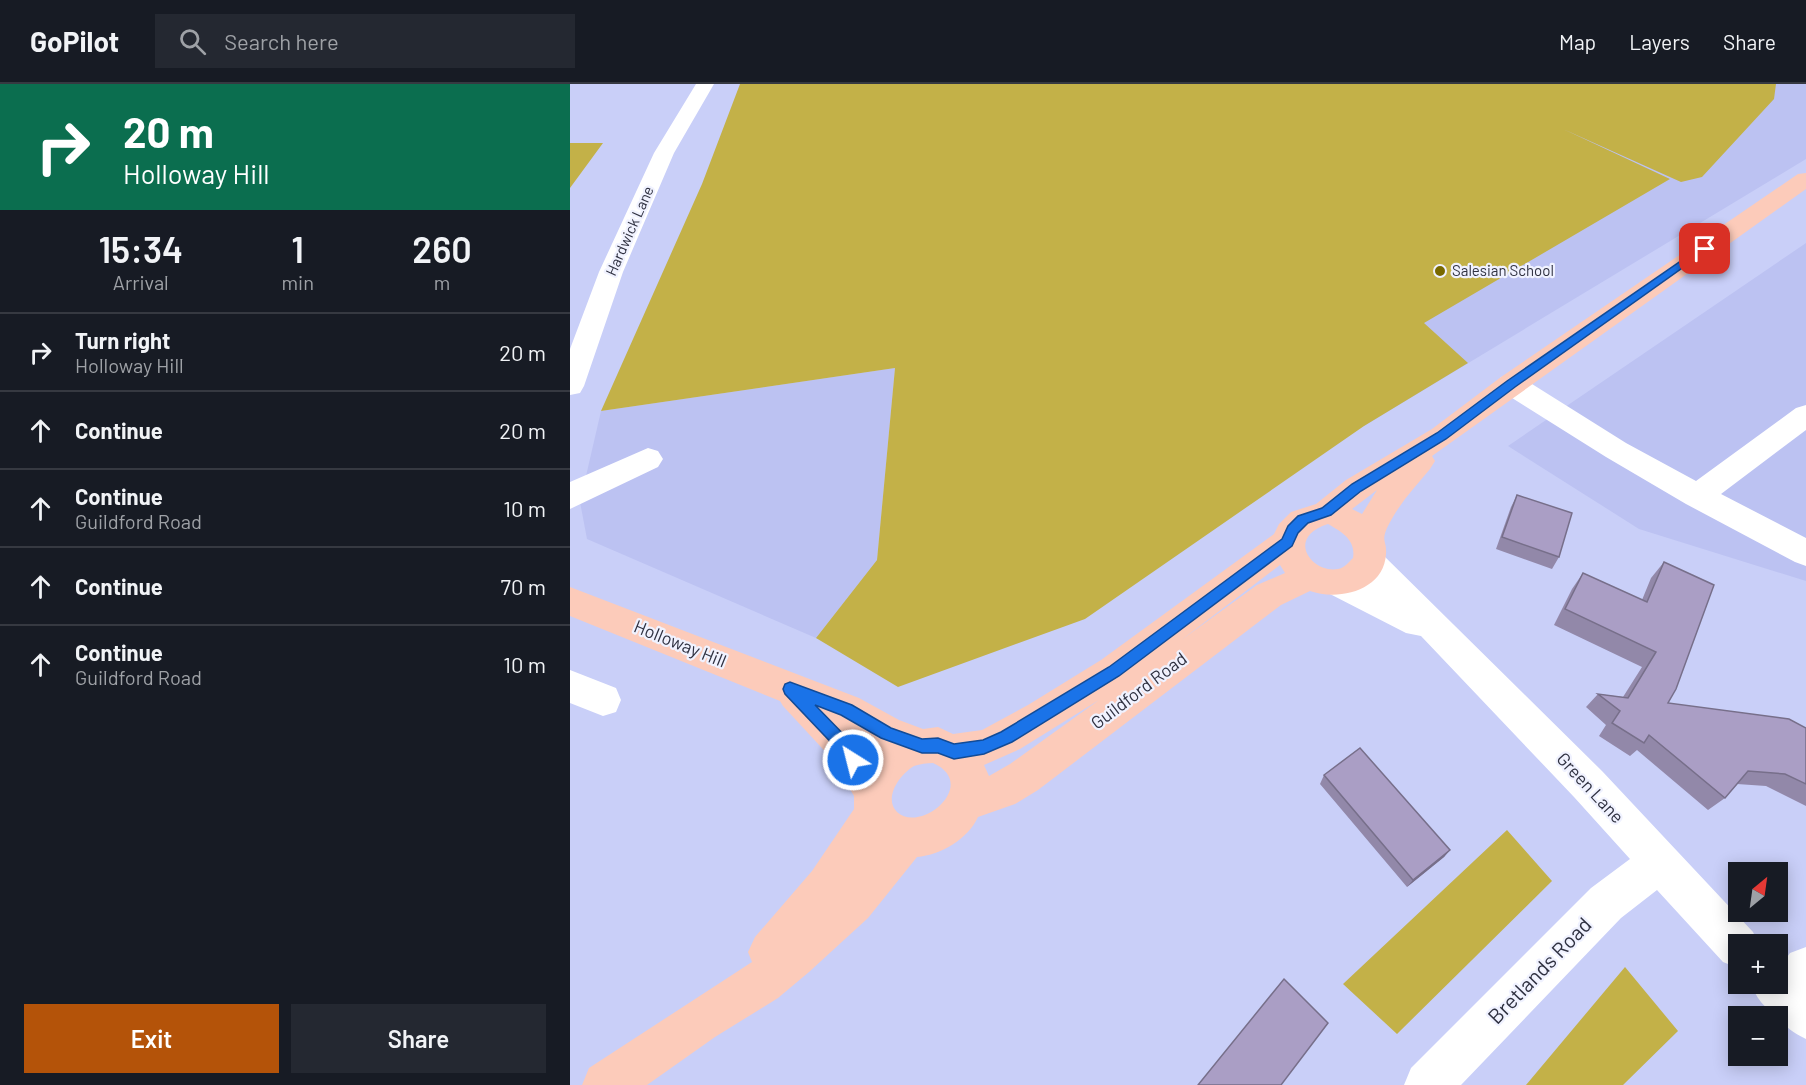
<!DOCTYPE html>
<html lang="en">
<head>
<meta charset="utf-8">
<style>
  :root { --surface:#171b24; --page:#242831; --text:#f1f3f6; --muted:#9ea1a6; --line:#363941; --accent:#b45309 }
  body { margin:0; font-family:Barlow,sans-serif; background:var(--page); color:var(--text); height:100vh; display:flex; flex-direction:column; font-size:22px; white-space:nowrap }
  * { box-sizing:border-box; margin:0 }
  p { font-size:20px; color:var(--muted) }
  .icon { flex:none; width:33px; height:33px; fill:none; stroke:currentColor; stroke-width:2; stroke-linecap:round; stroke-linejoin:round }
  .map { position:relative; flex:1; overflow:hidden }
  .details { display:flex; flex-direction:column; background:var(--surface); width:570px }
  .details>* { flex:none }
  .banner { background:#0b6e4f; color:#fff; overflow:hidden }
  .needle { width:39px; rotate:29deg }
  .fabs { position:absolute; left:1158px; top:778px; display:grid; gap:12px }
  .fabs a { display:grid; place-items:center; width:60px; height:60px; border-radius:0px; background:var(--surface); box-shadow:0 3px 15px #0003; font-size:30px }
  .pin { position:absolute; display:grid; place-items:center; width:51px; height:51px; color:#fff; margin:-26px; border-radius:12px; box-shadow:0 3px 9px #0006 }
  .me { position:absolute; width:66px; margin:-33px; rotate:324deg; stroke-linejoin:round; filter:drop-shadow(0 0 4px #0008) }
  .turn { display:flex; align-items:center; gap:21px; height:126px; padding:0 24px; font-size:27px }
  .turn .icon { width:78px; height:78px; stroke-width:2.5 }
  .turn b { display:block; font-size:42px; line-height:51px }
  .eta { display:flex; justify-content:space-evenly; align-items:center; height:102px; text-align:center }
  .eta b { font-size:36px; font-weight:600; line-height:42px }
  .cta { display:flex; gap:12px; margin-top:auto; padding:12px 24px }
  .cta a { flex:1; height:69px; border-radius:0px; background:var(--accent); color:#fff; font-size:24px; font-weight:600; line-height:69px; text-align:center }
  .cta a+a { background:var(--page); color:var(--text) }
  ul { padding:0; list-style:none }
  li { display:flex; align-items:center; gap:18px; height:78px; padding:0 24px; border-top:2px solid var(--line) }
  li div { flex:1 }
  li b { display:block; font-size:22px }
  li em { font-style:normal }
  header { display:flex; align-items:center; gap:36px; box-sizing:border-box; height:84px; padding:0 30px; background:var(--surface); border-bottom:2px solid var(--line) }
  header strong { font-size:28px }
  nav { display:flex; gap:33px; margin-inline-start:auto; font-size:21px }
  .search { width:420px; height:54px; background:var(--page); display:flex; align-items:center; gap:15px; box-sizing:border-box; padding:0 21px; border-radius:0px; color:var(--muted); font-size:22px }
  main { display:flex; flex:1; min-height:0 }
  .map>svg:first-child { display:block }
  .built { fill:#bcc2f2 }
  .green { fill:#c3b148 }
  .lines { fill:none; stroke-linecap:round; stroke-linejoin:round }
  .minor { fill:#fff; fill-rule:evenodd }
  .major { fill:#fccbba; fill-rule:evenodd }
  .wall { fill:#9288a9 }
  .shaded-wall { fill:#776f8a }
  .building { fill:#aa9ec5; stroke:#776f8a; stroke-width:1.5 }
  .route { fill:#1a73e8; stroke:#114b97; stroke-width:1.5 }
  .poi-dot { fill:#786900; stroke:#f0f2ff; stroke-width:2 }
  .labels { text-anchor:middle; stroke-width:4.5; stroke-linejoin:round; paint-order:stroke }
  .far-street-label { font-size:15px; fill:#2f3141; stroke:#f0f2ff }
  .far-poi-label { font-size:15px; fill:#2f3141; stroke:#f0f2ff; text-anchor:start }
  .street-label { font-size:18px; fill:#2f3141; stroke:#f0f2ff }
  .near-street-label { font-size:21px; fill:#2f3141; stroke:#f0f2ff }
</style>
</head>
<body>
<header>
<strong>GoPilot</strong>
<div class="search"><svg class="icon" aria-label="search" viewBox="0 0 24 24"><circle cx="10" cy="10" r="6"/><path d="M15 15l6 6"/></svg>Search here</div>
<nav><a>Map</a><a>Layers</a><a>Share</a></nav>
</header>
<main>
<section class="details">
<div class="banner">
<div class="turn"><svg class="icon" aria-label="right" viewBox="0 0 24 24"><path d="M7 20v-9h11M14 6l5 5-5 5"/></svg><div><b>20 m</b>Holloway Hill</div></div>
</div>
<div class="eta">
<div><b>15:34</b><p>Arrival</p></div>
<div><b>1</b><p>min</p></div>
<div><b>260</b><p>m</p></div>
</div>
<ul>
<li><svg class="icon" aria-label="right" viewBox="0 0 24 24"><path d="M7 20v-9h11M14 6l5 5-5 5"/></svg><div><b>Turn right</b><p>Holloway Hill</p></div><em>20 m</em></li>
<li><svg class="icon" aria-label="ahead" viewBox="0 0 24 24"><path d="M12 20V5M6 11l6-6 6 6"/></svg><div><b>Continue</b></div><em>20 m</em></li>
<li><svg class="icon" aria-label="ahead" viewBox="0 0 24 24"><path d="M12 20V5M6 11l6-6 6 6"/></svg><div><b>Continue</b><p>Guildford Road</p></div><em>10 m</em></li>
<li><svg class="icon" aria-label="ahead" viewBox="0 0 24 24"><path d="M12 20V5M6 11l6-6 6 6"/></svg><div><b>Continue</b></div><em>70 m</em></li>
<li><svg class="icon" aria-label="ahead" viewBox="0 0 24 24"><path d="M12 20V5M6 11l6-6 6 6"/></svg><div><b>Continue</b><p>Guildford Road</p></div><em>10 m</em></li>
</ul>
<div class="cta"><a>Exit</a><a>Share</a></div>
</section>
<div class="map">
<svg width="1236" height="1001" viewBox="0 0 1236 1001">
  <rect width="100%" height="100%" fill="#c9cff8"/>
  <path class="built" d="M 667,0 L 1236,0 L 1236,75 L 794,342 Z
    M 1236,159 L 1236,497 L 1069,445 L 938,362 Z
    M 325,284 L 307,476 L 246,554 L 17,455 L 10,418 L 31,327 Z"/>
  <path class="green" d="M 170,0 L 1206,0 L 1204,15 L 1132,93 L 1111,98 L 993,45 L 1100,95 L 854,239 L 898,279 L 794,342 L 515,535 L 328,603 L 246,554 L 307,476 L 325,284 L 31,327 L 132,100 Z
    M 0,59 L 33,59 L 0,104 Z
    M 937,746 L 982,797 L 827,950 L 773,900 Z
    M 1055,883 L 1108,947 L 1053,1001 L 956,1001 Z"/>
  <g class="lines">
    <path class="minor" d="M 126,0 L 144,0 L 104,69 L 53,188 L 14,302 L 10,309 L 0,311 L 0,265 L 29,188 L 84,69 Z
      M 941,291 L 951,293 L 1056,359 L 1126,397 L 1226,324 L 1236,321 L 1236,346 L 1151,410 L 1236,454 L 1236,482 L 1225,478 L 1116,420 L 1036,373 L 931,307 L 927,300 L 931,293 Z
      M 78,364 L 88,367 L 93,375 L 88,383 L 0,425 L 0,398 Z
      M 799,464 L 810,468 L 1032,687 L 1183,848 L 1189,861 L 1168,861 L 1168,884 L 1153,878 L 1087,806 L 1051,834 L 891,1001 L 834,1001 L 841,984 L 1021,804 L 1060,775 L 1004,713 L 851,552 L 836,549 L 758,509 L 754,499 L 758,489 L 770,486 L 799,498 L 788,486 L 783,477 L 788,468 Z
      M 0,586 L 46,604 L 51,616 L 46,628 L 33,632 L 0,619 Z
      M 1236,863 L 1236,955 C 1221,948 1217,943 1206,933 C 1193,920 1189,919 1181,900 L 1208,900 L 1208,880 L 1211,881 L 1220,869 Z"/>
    <path class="major" d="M 1236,89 L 1236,105 L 862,372 L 865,377 L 860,385 C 844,404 828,421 817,444 C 811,458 817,457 816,470 C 814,507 768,517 740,507 L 711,521 L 468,706 L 445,720 L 408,733 C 398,755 371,771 347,773 L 298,834 L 239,888 L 208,914 L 145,953 L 77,1001 L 12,1001 L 19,984 L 182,878 L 178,868 L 185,853 L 242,787 L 284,725 L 284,712 L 263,676 L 213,622 L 210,617 L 0,532 L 0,503 L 289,614 L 329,636 L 353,645 L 368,643 L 383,650 L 412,646 L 458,621 L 531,576 L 704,450 L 709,440 L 721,428 L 746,420 L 776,396 L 862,345 L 931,293 L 1228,90 ZM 807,406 L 792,430 L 782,425 ZM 758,440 C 772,448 786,456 783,474 C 779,478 774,484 768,485 C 743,490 714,454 758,440 ZM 710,481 L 715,489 L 687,501 L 610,557 ZM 529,616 L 440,680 L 419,692 L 414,681 L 450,665 ZM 291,654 L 309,663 L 302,671 ZM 363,679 C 410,700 351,750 327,728 C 313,714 330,690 344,682 C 350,680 357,679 363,679 Z"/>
  </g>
  <path class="wall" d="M 947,411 L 989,473 L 982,485 L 926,465 L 941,423 Z
    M 1094,478 L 1098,619 L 1236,644 L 1236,722 L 1196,702 L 1167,700 L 1155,714 L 1138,726 L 1067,666 L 1060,672 L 1029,652 L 1036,641 L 1016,623 L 1028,610 L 1053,613 L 1072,583 L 984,541 L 1002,505 L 1013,489 L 1072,516 L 1081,494 Z
    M 754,691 L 880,766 L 874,773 L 837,803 L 750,700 Z"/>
  <path class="shaded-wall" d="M 880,766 L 874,773 L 837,803 L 843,796 Z"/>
  <path class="building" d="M 947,411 L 1002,429 L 989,473 L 932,453 Z
    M 1094,478 L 1144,501 L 1106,605 L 1098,619 L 1219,635 L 1236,644 L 1236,700 L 1215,690 L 1178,687 L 1155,714 L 1079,651 L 1074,659 L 1042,639 L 1050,627 L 1028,610 L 1058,614 L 1086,568 L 995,525 L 1013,489 L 1077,518 Z
    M 790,664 L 880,766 L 843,796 L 754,691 Z
    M 714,895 L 758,939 L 711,1001 L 628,1001 Z"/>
  <path class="route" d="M 1131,163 L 1139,165 L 945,303 L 876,355 L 791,407 L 761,431 L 738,439 L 728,449 L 722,462 L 549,592 L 442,658 L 414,670 L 384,675 L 368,669 L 352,669 L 311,654 L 271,631 L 245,621 L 282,659 L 291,676 L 288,682 L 283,684 L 277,682 L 271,669 L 215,610 L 213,605 L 215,600 L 220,598 L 282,621 L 321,644 L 352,655 L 368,654 L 384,660 L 413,656 L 431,648 L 539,583 L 712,455 L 718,442 L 728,432 L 752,424 L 782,400 L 867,349 L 937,297 Z"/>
  <circle class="poi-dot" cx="870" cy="187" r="6"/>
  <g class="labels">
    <g class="far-street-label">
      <text transform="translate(60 147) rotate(-66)" y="5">Hardwick Lane</text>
    </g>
    <g class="far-poi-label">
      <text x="882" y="192">Salesian School</text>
    </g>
    <g class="street-label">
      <text transform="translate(110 560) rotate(22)" y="6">Holloway Hill</text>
      <text transform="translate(569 607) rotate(-37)" y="6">Guildford Road</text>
      <text transform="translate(1020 704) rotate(47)" y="6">Green Lane</text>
    </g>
    <g class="near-street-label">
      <text transform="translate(970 887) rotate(-46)" y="7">Bretlands Road</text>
    </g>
  </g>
</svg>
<div class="fabs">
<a><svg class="needle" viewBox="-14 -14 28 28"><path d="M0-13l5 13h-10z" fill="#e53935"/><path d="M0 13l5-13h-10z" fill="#9ea1a6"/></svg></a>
<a>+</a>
<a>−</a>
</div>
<div class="pin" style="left:1135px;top:165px;background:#d93025"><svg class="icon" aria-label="arrive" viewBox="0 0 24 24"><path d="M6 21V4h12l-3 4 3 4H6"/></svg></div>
<svg class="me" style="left:283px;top:676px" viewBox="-20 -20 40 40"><circle r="17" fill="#1a73e8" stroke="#fff" stroke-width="3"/><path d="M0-11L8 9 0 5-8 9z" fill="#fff"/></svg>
</div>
</main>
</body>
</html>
